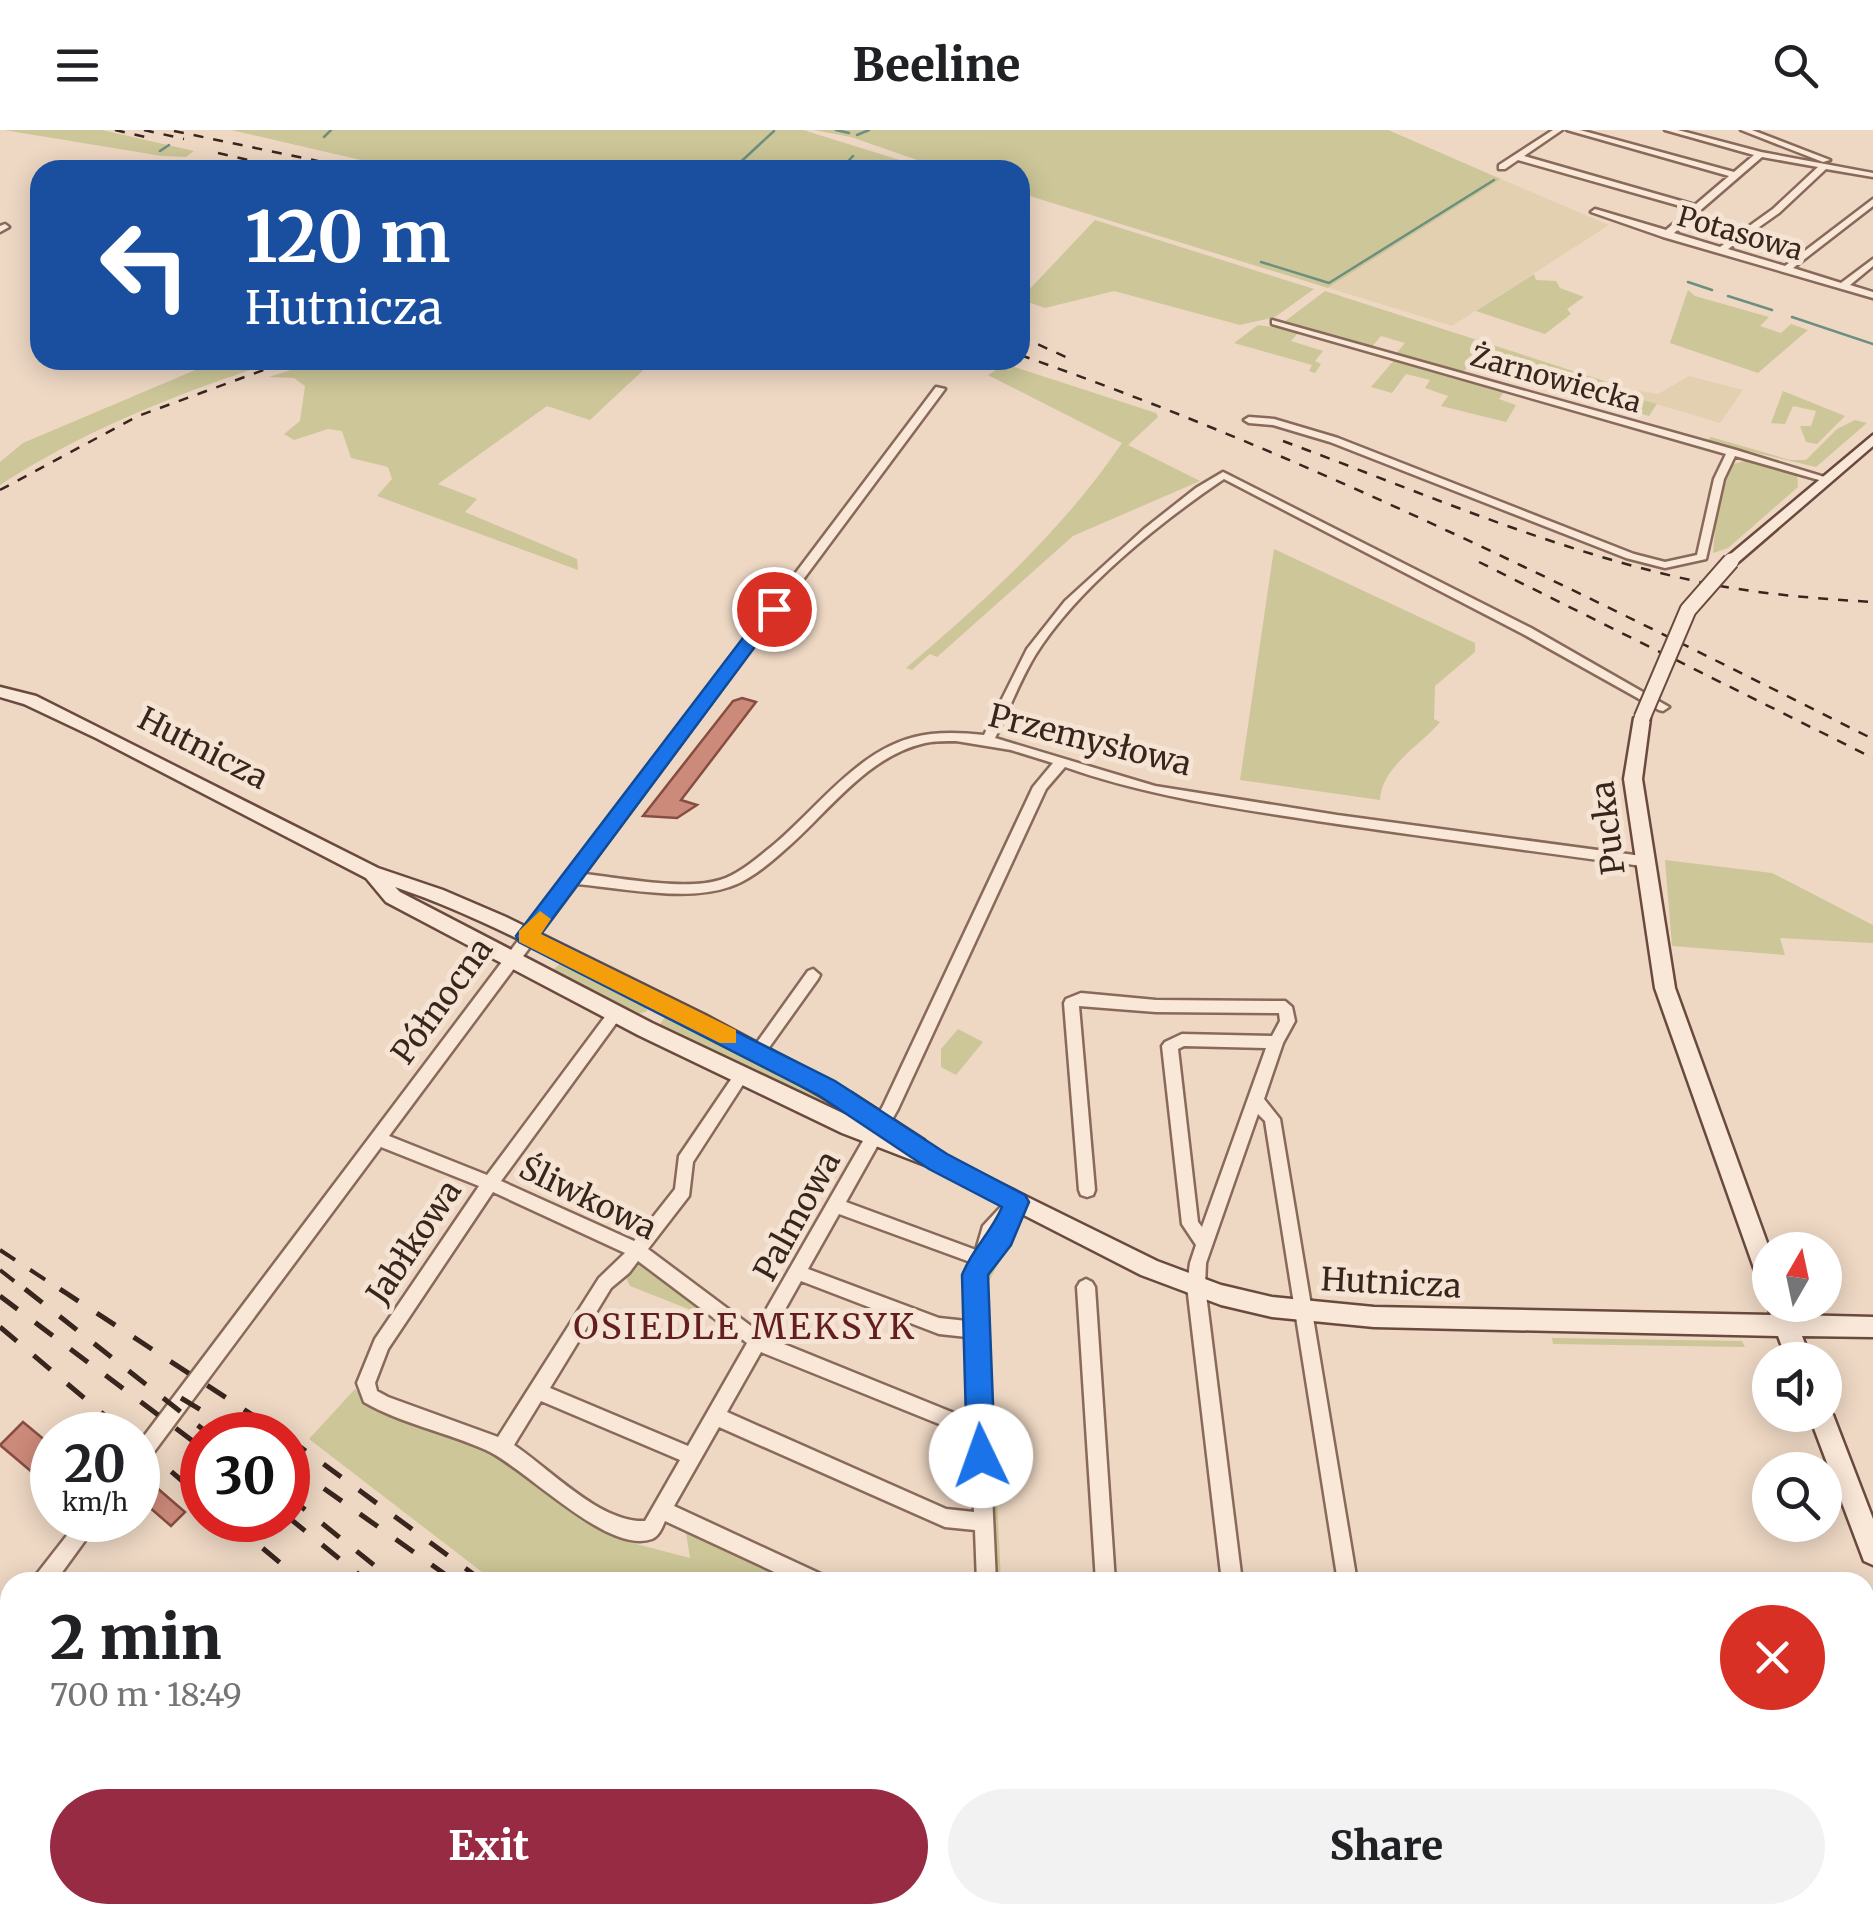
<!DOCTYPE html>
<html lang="en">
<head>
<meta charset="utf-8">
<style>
  :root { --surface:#fff; --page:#f2f2f2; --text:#202124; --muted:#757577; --accent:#972b43 }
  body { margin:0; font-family:Merriweather,serif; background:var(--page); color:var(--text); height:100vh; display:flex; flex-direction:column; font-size:38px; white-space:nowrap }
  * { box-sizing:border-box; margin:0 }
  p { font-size:32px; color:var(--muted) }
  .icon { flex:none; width:55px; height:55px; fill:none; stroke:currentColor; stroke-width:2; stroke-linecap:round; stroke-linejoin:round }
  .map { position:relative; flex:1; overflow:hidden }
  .side { position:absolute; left:0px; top:1442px; width:1875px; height:352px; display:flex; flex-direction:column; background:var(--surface); border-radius:30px 30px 0 0; box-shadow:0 5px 25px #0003 }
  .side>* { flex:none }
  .top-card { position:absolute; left:30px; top:30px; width:1000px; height:210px; border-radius:30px; box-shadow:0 5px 25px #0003; background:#1a4fa0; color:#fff; overflow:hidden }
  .needle { width:65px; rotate:9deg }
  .controls { position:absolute; left:1752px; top:1102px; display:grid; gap:20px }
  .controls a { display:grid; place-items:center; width:90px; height:90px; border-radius:50%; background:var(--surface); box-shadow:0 5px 25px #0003; font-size:50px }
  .speed { position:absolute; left:30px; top:1282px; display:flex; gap:20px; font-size:50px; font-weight:700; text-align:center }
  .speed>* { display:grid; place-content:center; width:130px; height:130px; border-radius:50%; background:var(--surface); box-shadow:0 5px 25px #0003; line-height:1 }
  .speed small { font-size:25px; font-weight:400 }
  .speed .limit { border:15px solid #d22; background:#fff; color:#111 }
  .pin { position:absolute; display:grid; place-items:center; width:85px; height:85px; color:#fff; margin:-42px; border:5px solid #fff; border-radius:50%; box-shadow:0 2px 10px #0007 }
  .me { position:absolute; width:110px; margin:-55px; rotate:357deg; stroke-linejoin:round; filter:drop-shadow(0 0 8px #0008) }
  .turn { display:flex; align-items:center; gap:35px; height:210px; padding:0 50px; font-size:45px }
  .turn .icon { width:130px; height:130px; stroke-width:2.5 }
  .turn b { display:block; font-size:70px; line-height:85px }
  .round { display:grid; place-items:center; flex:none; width:105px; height:105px; border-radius:52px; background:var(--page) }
  .headline { display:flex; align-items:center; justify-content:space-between; height:170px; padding:0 50px }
  h1 { font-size:60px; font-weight:800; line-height:75px }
  .button { display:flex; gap:20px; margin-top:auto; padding:20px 50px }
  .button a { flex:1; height:115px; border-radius:60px; background:var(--accent); color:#fff; font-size:40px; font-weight:800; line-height:115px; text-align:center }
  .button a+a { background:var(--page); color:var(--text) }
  header { display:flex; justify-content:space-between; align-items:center; height:130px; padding:0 50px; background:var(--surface); font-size:45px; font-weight:800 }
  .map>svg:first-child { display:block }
  .farmland { fill:#e3d0b1 }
  .green { fill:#ccc698 }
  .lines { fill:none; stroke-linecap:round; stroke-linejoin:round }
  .stream { stroke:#6d8f7f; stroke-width:2.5 }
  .building { fill:#cc8a7a; stroke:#874d40; stroke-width:2.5 }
  .street-casing { stroke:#88695a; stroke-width:5 }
  .secondary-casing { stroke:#6a4a3e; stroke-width:5 }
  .street { fill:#f9e7d7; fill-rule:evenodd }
  .secondary { fill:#f9e7d7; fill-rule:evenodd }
  .rail-far2 { stroke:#38251e; stroke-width:2.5; stroke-dasharray:10 10; stroke-linecap:butt }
  .rail-far1 { stroke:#38251e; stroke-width:4; stroke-dasharray:18 18; stroke-linecap:butt }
  .rail { stroke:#38251e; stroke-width:5; stroke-dasharray:22 22; stroke-linecap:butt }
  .secondary-bridge-casing { stroke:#6a4a3e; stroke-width:19; stroke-linecap:butt }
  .secondary-bridge { stroke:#f9e7d7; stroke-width:15 }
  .route { fill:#1a73e8; stroke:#114b97; stroke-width:2.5 }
  .slow { fill:#f59e0b }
  .labels { text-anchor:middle; stroke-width:10; stroke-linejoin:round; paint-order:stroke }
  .far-street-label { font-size:28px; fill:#38251e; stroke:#f5e4d3 }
  .street-label { font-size:32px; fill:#38251e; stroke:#f5e4d3 }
  .neighbourhood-label { font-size:35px; letter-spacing:2.5px; fill:#651e1f; stroke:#f5e4d3 }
</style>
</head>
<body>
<header><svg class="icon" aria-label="menu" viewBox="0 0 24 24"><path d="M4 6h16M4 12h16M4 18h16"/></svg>Beeline<svg class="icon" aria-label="search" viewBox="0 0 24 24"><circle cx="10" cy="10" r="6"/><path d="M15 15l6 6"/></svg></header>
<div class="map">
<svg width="1873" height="1793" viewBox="0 0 1873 1793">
  <rect width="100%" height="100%" fill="#eed8c4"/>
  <path class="farmland" d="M 1501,49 L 1609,95 L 1452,196 L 1329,158 Z
    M 1689,246 L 1743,260 L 1720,293 L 1616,262 L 1621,258 L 1658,264 Z"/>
  <path class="green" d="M 4,0 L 102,0 L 194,21 L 186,27 L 162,26 Z
    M 231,0 L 803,0 L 932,40 L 404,40 Z
    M 814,0 L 1388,0 L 1501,49 L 1328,158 L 1020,63 L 1020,40 L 946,40 L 851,7 Z
    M 1095,90 L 1314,159 L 1275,187 L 1240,195 L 1114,161 L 1045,178 L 1025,171 L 1025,164 Z
    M 1534,144 L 1536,150 L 1556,151 L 1560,158 L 1584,167 L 1567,179 L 1571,184 L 1545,204 L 1476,181 Z
    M 1688,160 L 1695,166 L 1769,187 L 1760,196 L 1781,203 L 1791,194 L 1808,200 L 1758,243 L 1670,213 Z
    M 1325,161 L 1626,258 L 1617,262 L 1657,274 L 1649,286 L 1471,234 L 1463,242 L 1395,225 L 1405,213 L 1381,206 L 1371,218 L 1284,192 Z
    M 1258,195 L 1300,201 L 1291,211 L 1323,221 L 1315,231 L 1321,234 L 1315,243 L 1309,241 L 1312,235 L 1234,213 Z
    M 1396,228 L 1506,259 L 1499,269 L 1516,275 L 1506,292 L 1441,276 L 1448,266 L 1425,258 L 1430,250 L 1406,244 L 1392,263 L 1371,257 Z
    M 219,230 L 280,230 C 182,262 87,298 0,355 L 0,332 L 23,313 Z
    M 322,230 L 654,230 L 590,290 L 547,276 L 438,354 L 477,369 L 465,382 L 577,429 L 578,440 L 377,366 L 392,349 L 388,337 L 351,328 L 342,301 L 328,299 L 294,310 L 284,304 L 300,291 L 305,256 L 294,248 L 269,247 Z
    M 1005,234 L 1156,283 L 1158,287 L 1128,315 L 1200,351 L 1073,406 L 937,527 L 930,524 L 912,540 L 906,538 C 987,469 1062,401 1122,313 L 988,245 Z
    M 1783,261 L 1845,286 L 1817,314 L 1806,312 L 1800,296 L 1811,296 L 1816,281 L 1793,276 L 1785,294 L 1771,293 Z
    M 1855,290 L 1867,293 L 1816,337 L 1706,311 L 1711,307 L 1790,330 L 1806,330 L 1837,299 Z
    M 1748,330 L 1797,344 L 1798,357 L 1728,418 L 1713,423 L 1716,386 L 1730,335 Z
    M 1274,419 L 1475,513 L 1475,522 L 1435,556 L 1434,589 L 1440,592 C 1420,616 1382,636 1380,670 L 1240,650 Z
    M 1665,730 L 1772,743 L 1873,795 L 1873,813 L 1780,808 L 1785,825 L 1672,816 Z
    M 562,831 L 645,874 L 647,881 L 636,885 L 552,841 Z
    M 665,887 L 671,887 L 854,983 L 849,991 L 659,896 Z
    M 958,899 L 983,912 L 956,945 L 941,937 L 941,919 Z
    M 1008,1115 L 987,1155 L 1001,1452 L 996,1452 L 982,1162 L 990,1137 Z
    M 640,1134 L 645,1136 L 724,1193 L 630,1156 L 624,1144 Z
    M 1552,1208 L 1742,1211 L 1745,1217 L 1553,1214 Z
    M 355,1259 L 372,1274 L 401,1289 L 490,1324 L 617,1409 L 690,1428 L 686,1403 L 791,1452 L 495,1452 L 309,1309 Z"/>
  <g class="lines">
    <path class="stream" d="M 836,0 L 849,3
      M 857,5 L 869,0
      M 324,7 L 331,0
      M 160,21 L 169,15
      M 732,40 L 774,1
      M 840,40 L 853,26
      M 1261,132 L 1329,153 L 1494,50
      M 1688,152 L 1712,160
      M 1728,166 L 1772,180
      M 1792,187 L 1873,214"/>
  </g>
  <path class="building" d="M 742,568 L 756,572 L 681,670 L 697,675 L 677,688 L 643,686 L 733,571 Z
    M 23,1292 L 52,1316 L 52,1359 L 0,1315 Z
    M 156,1357 L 185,1382 L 171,1396 L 141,1370 Z"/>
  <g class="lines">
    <g class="street-casing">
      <path id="street" d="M 1553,0 L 1562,0 L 1524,26 L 1695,75 L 1729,46 L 1567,0 L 1580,0 L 1734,42 L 1754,25 L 1665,0 L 1678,0 L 1761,22 L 1873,43 L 1873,47 L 1826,39 L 1779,83 L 1728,119 L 1785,136 L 1873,69 L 1873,76 L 1793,138 L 1841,153 L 1873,129 L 1873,136 L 1850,155 L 1873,162 L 1873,168 L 1663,107 L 1591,82 L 1595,79 L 1666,100 L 1691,79 L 1518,30 L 1505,39 L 1499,39 L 1499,35 ZM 1762,27 L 1818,37 L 1773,79 L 1720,117 L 1674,103 Z
        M 1741,0 L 1752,0 L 1830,30 L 1823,32 Z
        M 5,94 L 9,97 L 0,102 L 0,96 Z
        M 1272,190 L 1736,320 L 1831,349 L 1826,352 L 1735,326 L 1724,349 L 1706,429 L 1665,438 L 1626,428 L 1330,312 L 1273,295 L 1249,293 L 1244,290 L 1249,287 L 1274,289 L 1338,308 L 1634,424 L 1665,432 L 1697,425 L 1714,349 L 1726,324 L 1272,194 Z
        M 936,257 L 945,259 L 584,744 C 622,748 685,761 720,750 C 739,744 756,729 771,717 C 820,677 863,611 931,604 C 949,602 966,603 984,605 L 1027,519 L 1065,471 L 1144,399 L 1196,358 L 1223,342 L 1531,498 L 1669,577 L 1663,581 L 1659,580 L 1523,504 L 1224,349 C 1159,393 1078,458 1036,524 C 1020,550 1009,580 995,608 L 1155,656 L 1337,685 L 1642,726 L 1649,731 L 1647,734 L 1642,736 C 1534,721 1425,707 1317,691 C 1232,678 1147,666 1065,637 L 1046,659 L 898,979 L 846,1072 L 976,1120 L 983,1096 L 1010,1067 L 1016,1065 L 1022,1067 L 1024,1072 L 1019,1080 L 1020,1084 L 1008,1112 L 990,1130 L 983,1163 L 996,1452 L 977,1452 L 975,1400 L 945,1397 L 719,1297 L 674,1376 L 823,1445 L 825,1452 L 796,1452 L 665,1391 C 662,1398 659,1406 652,1409 C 607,1425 526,1338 486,1320 C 446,1302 402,1294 364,1272 L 357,1253 L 375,1209 L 479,1056 L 381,1017 L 145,1334 L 138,1337 L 138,1314 ZM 956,611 L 1011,620 L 1053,633 L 1033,657 L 883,976 L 755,1199 L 648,1119 L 689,1066 L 693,1032 L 746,950 L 749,946 L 746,942 L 736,942 L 679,1026 L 675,1059 L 634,1111 L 501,1051 L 620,888 L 622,884 L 620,880 L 610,880 L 487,1045 L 389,1006 L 577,754 C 622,758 687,772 729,757 C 748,751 765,737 780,724 C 826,686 864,627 925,613 C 935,611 946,611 956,611 ZM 493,1062 L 625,1123 L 599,1148 L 498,1307 L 388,1267 L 377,1261 L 375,1253 L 388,1219 ZM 839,1084 L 973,1133 L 965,1163 L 967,1191 L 939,1188 L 808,1139 ZM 638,1131 L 747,1213 L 688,1316 L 550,1258 L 611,1158 L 629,1143 ZM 801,1151 L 939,1204 L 967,1207 L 970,1284 L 954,1283 L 769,1208 ZM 761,1222 L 954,1300 L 971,1301 L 974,1382 L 946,1379 L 727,1282 ZM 541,1271 L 680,1330 L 645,1391 C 600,1393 550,1339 514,1315 Z
        M 813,839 L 820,845 L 818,849 L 763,926 L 753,926 L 750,922 L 753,918 L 808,841 Z
        M 1081,863 L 1156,870 L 1285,871 L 1292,877 L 1295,891 L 1283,913 L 1264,969 L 1280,989 L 1357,1452 L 1338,1452 L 1265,991 L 1258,984 L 1206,1133 L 1205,1156 L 1242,1452 L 1222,1452 L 1187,1156 L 1190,1133 L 1196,1115 L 1182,1094 L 1162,916 L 1165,912 L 1182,904 L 1272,906 L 1280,891 L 1279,883 L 1156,882 L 1079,876 L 1095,1060 L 1093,1065 L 1087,1067 L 1081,1065 L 1079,1060 L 1064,873 L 1066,869 ZM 1184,916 L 1266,918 L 1202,1097 L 1198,1092 L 1178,919 Z
        M 1086,1149 L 1092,1152 L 1095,1157 L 1115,1452 L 1096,1452 L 1077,1157 L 1080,1152 Z
        M 79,1390 L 100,1390 L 55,1452 L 34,1452 L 36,1445 Z
        M 10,1487 L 10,1513 L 0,1520 L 0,1494 Z
        M 165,1785 L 190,1785 L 187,1793 L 162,1793 Z
        M 1109,1785 L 1131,1785 L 1132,1793 L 1110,1793 Z
        M 1258,1785 L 1280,1785 L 1281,1793 L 1259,1793 Z
        M 1392,1785 L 1414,1785 L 1415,1793 L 1393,1793 Z"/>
    </g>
    <g class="secondary-casing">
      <path id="secondary" d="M 1873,305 L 1873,316 L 1736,434 L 1726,434 L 1726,428 Z
        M 0,557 L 36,566 L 378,738 L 443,760 L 506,787 L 705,885 L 853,964 L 924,1010 L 926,1017 L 1157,1131 L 1221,1155 L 1272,1167 L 1374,1177 L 1771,1185 L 1768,1175 L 1770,1170 L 1770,1175 L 1790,1175 L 1794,1185 L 1873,1187 L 1873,1207 L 1802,1206 L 1811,1230 L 1787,1230 L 1778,1206 L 1374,1197 L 1272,1187 L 1221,1175 L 1141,1145 L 930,1037 L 842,1003 L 638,905 L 386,772 L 366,748 L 96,608 L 24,574 L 0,567 ZM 395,757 C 472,783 544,822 617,858 C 703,902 790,945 872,997 L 652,893 L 400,762 Z
        M 1642,583 L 1650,588 L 1642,649 L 1675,858 L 1770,1121 L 1770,1162 L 1762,1159 L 1759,1152 L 1655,858 L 1624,649 L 1634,588 Z
        M 1825,1275 L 1833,1285 L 1873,1389 L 1873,1435 L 1864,1431 L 1809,1285 L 1825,1285 Z"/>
    </g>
    <use href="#street" class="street"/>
    <use href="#secondary" class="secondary"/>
    <path class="rail-far2" d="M 115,0 L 154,9
      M 144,0 L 184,9
      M 174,1 L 361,40
      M 218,23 L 291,40
      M 1020,206 L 1070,229
      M 1020,225 C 1316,328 1593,469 1873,609
      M 1283,311 C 1426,364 1570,428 1720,456 C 1771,465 1822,469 1873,472
      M 0,360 L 138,286 L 291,230
      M 1479,432 L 1873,628"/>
    <path class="rail-far1" d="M 0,1120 L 64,1162
      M 0,1140 L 28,1162"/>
    <path class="rail" d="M 25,1159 L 210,1305
      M 60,1159 L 283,1305
      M 0,1166 L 202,1318
      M 0,1197 L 128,1305
      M 181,1268 L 243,1305
      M 288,1308 L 484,1452
      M 138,1313 L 202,1368
      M 288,1333 L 456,1452
      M 288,1366 L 395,1452
      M 288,1387 L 368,1452
      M 229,1390 L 303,1452
      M 699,1785 L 708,1793
      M 773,1785 L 783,1793
      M 801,1785 L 811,1793
      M 874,1785 L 884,1793
      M 908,1785 L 918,1793"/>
    <g class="secondary-bridge-casing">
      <path id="secondary-bridge" d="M 1642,588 L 1688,480 L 1731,431"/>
    </g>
    <use href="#secondary-bridge" class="secondary-bridge"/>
  </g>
  <path class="route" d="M 768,475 L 783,479 L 541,804 L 835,951 L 947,1024 L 1025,1065 L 1029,1072 L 1011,1115 L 988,1145 L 995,1326 L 991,1335 L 981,1339 L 971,1335 L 967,1326 L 962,1145 C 972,1119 991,1103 1002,1077 L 929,1039 L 818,965 L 519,812 L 516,806 Z"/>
  <path class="slow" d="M 540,781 L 551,789 L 541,804 L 736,900 L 736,913 L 720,913 L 519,812 L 519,801 Z"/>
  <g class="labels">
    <g class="far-street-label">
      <text transform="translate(1740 103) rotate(16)" y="10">Potasowa</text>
      <text transform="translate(1556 249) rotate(16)" y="10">Żarnowiecka</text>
    </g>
    <g class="street-label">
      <text transform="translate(1090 610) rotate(14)" y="11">Przemysłowa</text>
      <text transform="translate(203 618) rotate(27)" y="11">Hutnicza</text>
      <text transform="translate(1608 698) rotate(-97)" y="11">Pucka</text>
      <text transform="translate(442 871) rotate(-54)" y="11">Północna</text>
      <text transform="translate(588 1068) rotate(26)" y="11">Śliwkowa</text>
      <text transform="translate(797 1086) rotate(-61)" y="11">Palmowa</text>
      <text transform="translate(414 1112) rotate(-56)" y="11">Jabłkowa</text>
      <text transform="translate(1391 1153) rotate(3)" y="11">Hutnicza</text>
    </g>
    <g class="neighbourhood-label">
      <text x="745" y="1209">OSIEDLE MEKSYK</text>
    </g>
  </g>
</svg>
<div class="controls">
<a><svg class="needle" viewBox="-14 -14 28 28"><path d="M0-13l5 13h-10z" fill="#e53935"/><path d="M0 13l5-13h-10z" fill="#757577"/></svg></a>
<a><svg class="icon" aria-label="sound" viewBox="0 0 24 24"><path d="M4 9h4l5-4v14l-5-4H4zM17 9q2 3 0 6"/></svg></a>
<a><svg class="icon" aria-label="search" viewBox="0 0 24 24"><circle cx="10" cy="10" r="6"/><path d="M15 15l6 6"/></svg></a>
</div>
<div class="speed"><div>20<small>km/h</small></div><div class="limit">30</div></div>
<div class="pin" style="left:774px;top:479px;background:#d93025"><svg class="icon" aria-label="arrive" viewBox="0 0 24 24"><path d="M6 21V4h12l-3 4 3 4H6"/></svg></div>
<svg class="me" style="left:981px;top:1326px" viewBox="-20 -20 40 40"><circle r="19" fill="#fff"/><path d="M0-13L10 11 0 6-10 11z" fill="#1a73e8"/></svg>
<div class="top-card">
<div class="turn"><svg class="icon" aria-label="left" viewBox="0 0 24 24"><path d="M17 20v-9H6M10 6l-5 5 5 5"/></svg><div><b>120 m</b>Hutnicza</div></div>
</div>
<section class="side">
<div class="headline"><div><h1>2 min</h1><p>700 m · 18:49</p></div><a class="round" style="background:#d93025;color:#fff"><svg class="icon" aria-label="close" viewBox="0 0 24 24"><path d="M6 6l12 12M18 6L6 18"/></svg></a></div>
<div class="button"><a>Exit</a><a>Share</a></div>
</section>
</div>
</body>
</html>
